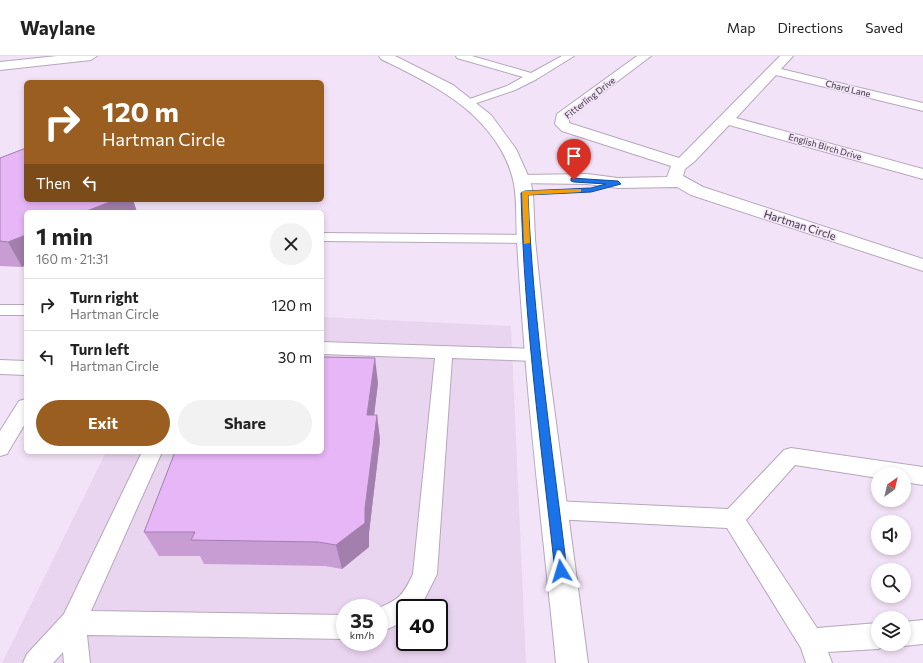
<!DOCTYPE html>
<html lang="en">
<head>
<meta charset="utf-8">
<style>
  :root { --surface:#fff; --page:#f2f2f2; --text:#222; --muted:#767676; --line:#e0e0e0; --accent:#9b5e21 }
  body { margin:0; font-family:Commissioner,sans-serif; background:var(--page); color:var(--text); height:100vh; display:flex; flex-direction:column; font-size:15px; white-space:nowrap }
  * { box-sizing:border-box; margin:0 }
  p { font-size:13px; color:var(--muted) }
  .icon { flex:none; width:22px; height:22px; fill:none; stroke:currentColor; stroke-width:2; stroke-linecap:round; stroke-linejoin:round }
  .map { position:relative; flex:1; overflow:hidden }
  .drawer { position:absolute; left:24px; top:154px; width:300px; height:244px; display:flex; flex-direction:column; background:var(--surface); border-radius:6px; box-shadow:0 2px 6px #0003 }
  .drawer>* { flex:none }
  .top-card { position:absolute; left:24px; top:24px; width:300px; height:122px; border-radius:6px; box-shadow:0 2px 6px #0003; background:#9b5e21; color:#fff; overflow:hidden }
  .needle { width:26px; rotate:34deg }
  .fabs { position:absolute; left:871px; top:411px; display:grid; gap:8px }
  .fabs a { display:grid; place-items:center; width:40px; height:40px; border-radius:50%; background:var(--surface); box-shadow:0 2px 6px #0003; font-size:20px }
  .speed { position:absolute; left:336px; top:543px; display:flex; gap:8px; font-size:20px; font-weight:700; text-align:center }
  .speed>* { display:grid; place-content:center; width:52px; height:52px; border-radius:50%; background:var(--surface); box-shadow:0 2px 6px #0003; line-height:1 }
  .speed small { font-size:10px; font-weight:400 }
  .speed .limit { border:2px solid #111; border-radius:6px; background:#fff; color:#111 }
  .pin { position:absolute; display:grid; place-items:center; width:34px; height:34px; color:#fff; margin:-41px -17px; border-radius:50% 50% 50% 0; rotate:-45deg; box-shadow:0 0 4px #0007 }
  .pin .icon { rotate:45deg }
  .me { position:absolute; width:44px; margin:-22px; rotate:353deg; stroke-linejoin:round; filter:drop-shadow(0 0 3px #0008) }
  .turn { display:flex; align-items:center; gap:14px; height:84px; padding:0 12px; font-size:18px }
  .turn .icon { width:52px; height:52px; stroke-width:2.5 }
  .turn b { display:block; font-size:28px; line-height:34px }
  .then { display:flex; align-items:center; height:38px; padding:0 12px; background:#0003; gap:8px; font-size:15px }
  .round { display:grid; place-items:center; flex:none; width:42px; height:42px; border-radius:21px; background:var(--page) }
  .headline { display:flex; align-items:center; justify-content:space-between; height:68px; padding:0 12px }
  h1 { font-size:24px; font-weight:700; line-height:30px }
  .cta { display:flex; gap:8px; margin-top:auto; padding:8px 12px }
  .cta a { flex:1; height:46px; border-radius:24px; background:var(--accent); color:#fff; font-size:16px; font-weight:700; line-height:46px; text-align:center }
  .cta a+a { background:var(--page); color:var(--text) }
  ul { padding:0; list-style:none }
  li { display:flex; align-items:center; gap:12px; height:52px; padding:0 12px; border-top:1px solid var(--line) }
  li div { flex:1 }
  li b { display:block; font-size:15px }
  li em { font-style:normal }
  header { display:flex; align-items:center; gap:24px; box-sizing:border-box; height:56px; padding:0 20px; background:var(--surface); border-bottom:1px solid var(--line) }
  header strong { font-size:19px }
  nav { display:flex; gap:22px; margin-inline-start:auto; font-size:14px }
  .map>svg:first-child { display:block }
  .built { fill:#ead5f0; fill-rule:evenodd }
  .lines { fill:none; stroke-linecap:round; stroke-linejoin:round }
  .lane-casing { stroke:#b6a7bb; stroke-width:2 }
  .street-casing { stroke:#b6a7bb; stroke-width:2 }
  .secondary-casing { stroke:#b6a7bb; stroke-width:2 }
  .lane { fill:#fff; fill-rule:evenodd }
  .street { fill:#fff; fill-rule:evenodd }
  .secondary { fill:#fff; fill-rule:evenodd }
  .wall { fill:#c79dd4 }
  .shaded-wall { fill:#a27fad }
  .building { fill:#e7b6f7; stroke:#a27fad }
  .route { fill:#1a73e8; stroke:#114b97 }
  .slow { fill:#f59e0b }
  .labels { text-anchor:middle; stroke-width:3; stroke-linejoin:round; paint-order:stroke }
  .far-street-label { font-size:9px; fill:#3c363e; stroke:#f3e3f8 }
  .street-label { font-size:11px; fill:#3c363e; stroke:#f3e3f8 }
</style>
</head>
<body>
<header>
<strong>Waylane</strong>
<nav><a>Map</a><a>Directions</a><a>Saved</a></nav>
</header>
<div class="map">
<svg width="923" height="607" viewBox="0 0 923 607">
  <rect width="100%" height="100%" fill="#f3e3f8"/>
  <path class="built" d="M 322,261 L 511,270 L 526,607 L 2,607 L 106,396 L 322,396 ZM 345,552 L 379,552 L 379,586 L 345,586 ZM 405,552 L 439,552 L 439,586 L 405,586 Z"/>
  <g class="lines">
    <g class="lane-casing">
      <path id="lane" d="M 456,0 L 472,0 L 531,17 L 562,0 L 574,0 L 537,23 L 515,34 L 468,50 L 464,49 L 462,47 L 464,45 L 507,30 L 523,21 L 457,2 Z
        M 322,177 L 526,179 L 531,180 L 533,183 L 531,186 L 526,187 L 322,185 Z
        M 0,249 L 26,249 L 26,259 L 0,259 Z
        M 322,286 L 536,293 L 542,295 L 545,299 L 542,303 L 536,305 L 452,302 L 437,518 L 420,552 L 405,552 L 405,565 L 379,577 L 379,552 C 400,543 403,539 413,518 L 435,302 L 322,298 Z
        M 0,304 L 26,305 L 26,319 L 0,318 Z
        M 26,343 L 26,366 L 7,398 L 0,400 L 0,375 L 19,345 Z
        M 791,392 L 923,411 L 923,429 L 904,426 L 904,418 L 878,418 L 878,422 L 795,409 L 746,464 L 817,572 L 878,567 L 878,588 L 887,589 L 878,593 L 828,596 L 832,607 L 806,607 L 801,592 L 727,472 L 554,463 L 546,461 L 543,454 L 546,447 L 554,445 L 728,453 L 784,394 Z
        M 142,396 L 162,396 L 91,555 L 345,559 L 345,583 L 87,579 L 90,607 L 64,607 L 63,596 L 53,607 L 23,607 L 27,598 L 64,558 Z
        M 923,564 L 923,588 L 904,590 L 898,588 L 904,588 L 904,566 Z"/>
    </g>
    <g class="street-casing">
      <path id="street" d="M 637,0 L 651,0 L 569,62 L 569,67 L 679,102 L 780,0 L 793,0 L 781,13 L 923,47 L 923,55 L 776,19 L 736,62 L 923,113 L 923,123 L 729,69 L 695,105 L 685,113 L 683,120 L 703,131 L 923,203 L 923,215 L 691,139 L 677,131 L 618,132 L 587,128 L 516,127 L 514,124 L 516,121 L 522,119 L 587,118 L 618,122 L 667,121 L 671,110 L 562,75 L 555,68 L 557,58 Z"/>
    </g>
    <g class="secondary-casing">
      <path id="secondary" d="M 57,0 L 97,0 L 91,4 L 0,14 L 0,6 Z
        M 379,0 L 395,0 L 453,29 L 491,59 L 516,93 L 530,124 L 533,137 L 535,183 L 547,299 L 588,607 L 556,607 C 546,504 533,401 525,298 C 522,260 519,222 517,184 C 515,147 520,126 500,92 C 472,46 427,26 381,3 Z"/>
    </g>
    <use href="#lane" class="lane"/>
    <use href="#street" class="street"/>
    <use href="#secondary" class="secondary"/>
  </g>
  <path class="wall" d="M 0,102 L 26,144 L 133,144 L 137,156 L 22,211 L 0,210 Z
    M 378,327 L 374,359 L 377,359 L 380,384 L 369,477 L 369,491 L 342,513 L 325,510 L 204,508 L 200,500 L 159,500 L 144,476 Z"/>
  <path class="shaded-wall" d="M 115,144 L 133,144 L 137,156 L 84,156 Z
    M 26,179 L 26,209 L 22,211 L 8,186 Z
    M 375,302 L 378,327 L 371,384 L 367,359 Z
    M 377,359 L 380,384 L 369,477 L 369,491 L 342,513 L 336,489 L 365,452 Z"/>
  <path class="building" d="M 26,92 L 26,144 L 115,144 L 84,156 L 26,156 L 26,179 L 8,186 L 0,185 L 0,102 Z
    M 322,301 L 375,302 L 367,359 L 377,359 L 365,452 L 365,467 L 336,489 L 318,486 L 191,484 L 195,476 L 144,476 L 175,396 L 322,396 Z"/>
  <path class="route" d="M 571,122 L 618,125 L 621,128 L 591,136 L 528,139 C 533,265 552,390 567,515 L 565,519 L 561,521 L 557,519 L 555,515 C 541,389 524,263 521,137 L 525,135 L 591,132 L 606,128 L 574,126 L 571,125 Z"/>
  <path class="slow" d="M 578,133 L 581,133 L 581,136 L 528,139 L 530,187 L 524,188 L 522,135 Z"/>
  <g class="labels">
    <g class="far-street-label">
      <text transform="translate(848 33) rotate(14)" y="3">Chard Lane</text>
      <text transform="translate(590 42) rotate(-38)" y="3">Fitterling Drive</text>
      <text transform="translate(825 91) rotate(16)" y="3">English Birch Drive</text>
    </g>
    <g class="street-label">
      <text transform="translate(800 169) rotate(18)" y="4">Hartman Circle</text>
    </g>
  </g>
</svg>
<div class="fabs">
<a><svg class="needle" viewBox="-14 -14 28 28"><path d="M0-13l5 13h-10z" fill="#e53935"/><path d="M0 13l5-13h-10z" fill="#767676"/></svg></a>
<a><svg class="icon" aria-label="sound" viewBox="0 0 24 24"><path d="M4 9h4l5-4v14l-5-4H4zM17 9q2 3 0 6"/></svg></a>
<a><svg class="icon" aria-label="search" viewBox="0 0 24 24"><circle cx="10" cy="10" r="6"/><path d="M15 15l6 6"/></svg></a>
<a><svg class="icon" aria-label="layers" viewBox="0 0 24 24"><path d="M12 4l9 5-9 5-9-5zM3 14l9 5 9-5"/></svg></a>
</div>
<div class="speed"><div>35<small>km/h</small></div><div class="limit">40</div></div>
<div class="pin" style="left:574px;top:124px;background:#d93025"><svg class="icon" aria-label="arrive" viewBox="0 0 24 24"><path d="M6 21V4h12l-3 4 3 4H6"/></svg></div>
<svg class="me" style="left:561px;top:515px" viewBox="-20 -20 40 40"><path d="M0-17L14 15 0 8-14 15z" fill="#1a73e8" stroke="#fff" stroke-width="4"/></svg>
<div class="top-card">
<div class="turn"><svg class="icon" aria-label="right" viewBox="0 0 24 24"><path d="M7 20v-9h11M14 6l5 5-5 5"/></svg><div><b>120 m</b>Hartman Circle</div></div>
<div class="then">Then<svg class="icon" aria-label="left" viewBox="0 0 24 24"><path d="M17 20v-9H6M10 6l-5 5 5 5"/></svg></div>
</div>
<section class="drawer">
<div class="headline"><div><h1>1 min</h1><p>160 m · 21:31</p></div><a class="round"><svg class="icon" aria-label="close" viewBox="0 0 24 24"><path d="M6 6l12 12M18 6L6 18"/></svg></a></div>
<ul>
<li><svg class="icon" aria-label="right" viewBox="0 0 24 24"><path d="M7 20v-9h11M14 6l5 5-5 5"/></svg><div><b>Turn right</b><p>Hartman Circle</p></div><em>120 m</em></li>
<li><svg class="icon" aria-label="left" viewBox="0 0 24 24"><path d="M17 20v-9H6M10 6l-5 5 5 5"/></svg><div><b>Turn left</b><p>Hartman Circle</p></div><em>30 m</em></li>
</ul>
<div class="cta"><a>Exit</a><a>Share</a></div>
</section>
</div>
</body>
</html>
